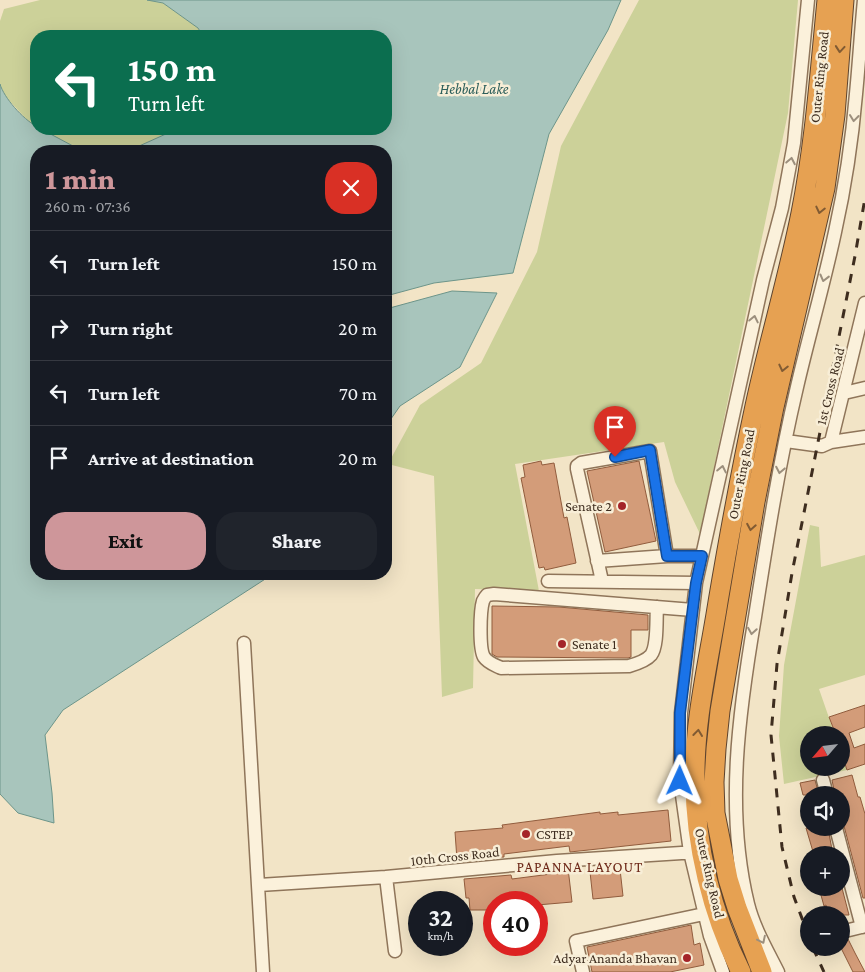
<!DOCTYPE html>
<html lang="en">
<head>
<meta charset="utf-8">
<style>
  :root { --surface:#171b24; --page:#20242c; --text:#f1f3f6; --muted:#9ea1a6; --line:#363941; --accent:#ce969a }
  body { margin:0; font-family:"Crimson Pro",serif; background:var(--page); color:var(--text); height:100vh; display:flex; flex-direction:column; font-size:19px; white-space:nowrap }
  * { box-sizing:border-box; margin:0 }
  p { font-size:16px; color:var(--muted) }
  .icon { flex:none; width:28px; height:28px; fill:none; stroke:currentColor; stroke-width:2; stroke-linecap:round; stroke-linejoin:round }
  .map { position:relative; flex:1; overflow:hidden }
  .drawer { position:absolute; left:30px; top:145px; width:362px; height:435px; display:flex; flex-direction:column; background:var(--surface); border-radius:20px; box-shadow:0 5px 20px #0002 }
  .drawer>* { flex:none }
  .banner { position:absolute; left:30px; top:30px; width:362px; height:105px; border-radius:20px; box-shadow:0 5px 20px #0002; background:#0b6e4f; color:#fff; overflow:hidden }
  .needle { width:32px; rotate:242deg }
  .buttons { position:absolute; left:800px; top:726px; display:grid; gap:10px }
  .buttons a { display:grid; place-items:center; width:50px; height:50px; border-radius:50%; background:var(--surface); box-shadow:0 5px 20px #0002; font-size:25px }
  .speed { position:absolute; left:408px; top:891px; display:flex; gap:10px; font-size:25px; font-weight:700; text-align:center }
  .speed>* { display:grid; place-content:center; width:65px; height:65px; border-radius:50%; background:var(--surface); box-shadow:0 5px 20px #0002; line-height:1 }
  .speed small { font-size:12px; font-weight:400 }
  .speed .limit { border:8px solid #d22; background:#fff; color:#111 }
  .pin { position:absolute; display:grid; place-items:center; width:42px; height:42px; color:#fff; margin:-51px -21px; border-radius:50% 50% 50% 0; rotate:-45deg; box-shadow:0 0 5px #0007 }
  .pin .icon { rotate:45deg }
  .me { position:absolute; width:55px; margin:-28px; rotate:1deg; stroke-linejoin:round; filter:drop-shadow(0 0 4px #0008) }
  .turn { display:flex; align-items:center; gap:18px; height:105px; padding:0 15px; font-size:22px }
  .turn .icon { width:65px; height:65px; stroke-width:2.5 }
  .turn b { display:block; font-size:35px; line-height:42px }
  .round { display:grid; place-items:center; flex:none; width:52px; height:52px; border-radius:20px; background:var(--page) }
  .head { display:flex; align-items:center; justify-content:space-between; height:85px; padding:0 15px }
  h1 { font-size:30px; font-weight:800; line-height:38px; color:var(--accent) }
  .button { display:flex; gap:10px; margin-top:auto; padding:10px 15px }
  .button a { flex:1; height:58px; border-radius:20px; background:var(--accent); color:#111; font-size:20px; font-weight:800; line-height:58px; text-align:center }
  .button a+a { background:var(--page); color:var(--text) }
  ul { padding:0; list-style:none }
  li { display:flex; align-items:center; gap:15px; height:65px; padding:0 15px; border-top:1px solid var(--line) }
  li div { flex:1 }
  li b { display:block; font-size:19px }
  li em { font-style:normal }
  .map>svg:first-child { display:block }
  .green { fill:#ccd199 }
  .water { fill:#a8c5bc; stroke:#6d958a }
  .building { fill:#d39c79; stroke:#915c3d }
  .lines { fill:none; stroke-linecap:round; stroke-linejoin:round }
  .minor-casing { stroke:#8f755a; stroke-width:15 }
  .highway-casing { stroke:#5d432e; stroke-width:21 }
  .minor { stroke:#fbf1db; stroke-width:12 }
  .highway { stroke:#e6a152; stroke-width:19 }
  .rail { stroke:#3e2d1f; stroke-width:3; stroke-dasharray:9 9; stroke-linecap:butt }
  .oneway { stroke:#815b33 }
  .oneway2 { stroke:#9c8f7d }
  .route-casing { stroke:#114b97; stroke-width:12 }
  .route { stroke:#1a73e8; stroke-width:9 }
  .poi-dot { fill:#a42429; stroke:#f8eed7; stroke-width:2 }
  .labels { text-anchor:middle; stroke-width:5; stroke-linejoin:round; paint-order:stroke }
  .street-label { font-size:14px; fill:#3e2d1f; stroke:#f8eed7 }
  .poi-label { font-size:14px; fill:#3e2d1f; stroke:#f8eed7; text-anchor:end }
  .water-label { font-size:15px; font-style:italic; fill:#2d5f5b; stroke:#f8eed7 }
  .neighbourhood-label { font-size:15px; letter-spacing:1px; fill:#6f2a1a; stroke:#f8eed7 }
</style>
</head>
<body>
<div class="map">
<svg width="865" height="972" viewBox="0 0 865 972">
  <rect width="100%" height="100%" fill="#f2e4c6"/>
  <path class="green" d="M 40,0 L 147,0 L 163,3 L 198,28 L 203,36 L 36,36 L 36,126 L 30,123 L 3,94 L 0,84 L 0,21 L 4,9 Z
    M 639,0 L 798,0 L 788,113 L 700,534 L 675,482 L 664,442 L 515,464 L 539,591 L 475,589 L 473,688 L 442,697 L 434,476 L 388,464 L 420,405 L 481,363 L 537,252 L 561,146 Z
    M 41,129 L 177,129 L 128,151 L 111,151 L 73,146 Z
    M 810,525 L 819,527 L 821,567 L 865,555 L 865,675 L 819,689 L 835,735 L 809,735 L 809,768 L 841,768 L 841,755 L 847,770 L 784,784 L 779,736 L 784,665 Z"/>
  <path class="water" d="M 147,0 L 621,0 L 608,30 L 549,134 L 513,273 L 434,283 L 386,296 L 386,151 L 128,151 L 177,129 L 386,129 L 386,36 L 203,36 L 198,28 L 163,3 Z
    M 0,84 C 4,98 23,119 36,126 L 36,129 L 41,129 L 73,146 L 111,151 L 36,151 L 36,574 L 273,574 L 63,710 L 45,735 L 52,793 L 54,823 L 18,813 L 0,794 Z
    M 452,291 L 497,293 L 460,367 L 400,406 L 386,426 L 386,309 Z"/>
  <path class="building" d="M 541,461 L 542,465 L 554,463 L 564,518 L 567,517 L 576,563 L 545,570 L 544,567 L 539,568 L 521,478 L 525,477 L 523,465 Z
    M 639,461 L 656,541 L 605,552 L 587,471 Z
    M 492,606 L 559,607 L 648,615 L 648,630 L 631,630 L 631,657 L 628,658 L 497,657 L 492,654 Z
    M 865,705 L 865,727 L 849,733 L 854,748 L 865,744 L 865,764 L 847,770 L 843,758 L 844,758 L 841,750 L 841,735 L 836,735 L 829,717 Z
    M 852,775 L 858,797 L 860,797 L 865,814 L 865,898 L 863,898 L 844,826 L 841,822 L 841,795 L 835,795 L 832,780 Z
    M 815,780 L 819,795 L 803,795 L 800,783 Z
    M 668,810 L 671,841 L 570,852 L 569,846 L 504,854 L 504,857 L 457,860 L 455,832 L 503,828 L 502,825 L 600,812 L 600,814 L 618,812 L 618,815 Z
    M 806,828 L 828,828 L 833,855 L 814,855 Z
    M 568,868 L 572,902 L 537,905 L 536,902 L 494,902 L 494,910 L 470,910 L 469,898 L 466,898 L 464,879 L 511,875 L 512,879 L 551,874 L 551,870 Z
    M 620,869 L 623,896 L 593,899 L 590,872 Z
    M 819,888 L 842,888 L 849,915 L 829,915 L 826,905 L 824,906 Z
    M 691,925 L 694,945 L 700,943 L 704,965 L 670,972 L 592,972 L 587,947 Z
    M 848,939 L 855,953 L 865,972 L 853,972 L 841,948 L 841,940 Z"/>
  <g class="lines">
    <g class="minor-casing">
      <path id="minor" d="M 844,393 L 865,388
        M 786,441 L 822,446 L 831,442 L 865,437
        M 831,442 L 865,303
        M 597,561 L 667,556
        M 548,581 L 696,583
        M 602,581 L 577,469 L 577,466 L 581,463 L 650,451 L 667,556 L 702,556
        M 657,607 C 656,619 658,646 651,655 C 646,661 636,664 629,666 L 501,668 C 495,665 488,663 484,657 C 479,649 480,611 483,601 C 484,599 485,597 487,595 L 494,594 L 693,610
        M 244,643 L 263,972
        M 823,780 L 827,795
        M 836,828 L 862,927
        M 259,885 L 386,877
        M 841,932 L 865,926
        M 395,951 L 386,877 L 557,861 L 697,852
        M 583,972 L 576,941 L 704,914
        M 723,972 L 710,936 L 690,852 L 680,781 L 681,713 L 696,583 L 763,280 L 782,208 L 794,143 L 808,0
        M 778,972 C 767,950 754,928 748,904 C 725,810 739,711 755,617 C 767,540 779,463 797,387 C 809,335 824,284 835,232 C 845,187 852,141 856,94 C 859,63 861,31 864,0"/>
    </g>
    <g class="highway-casing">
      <path id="highway" d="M 741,972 C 712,914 695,845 695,780 C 694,720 709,660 718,602 C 729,537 741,471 755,406 C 769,341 788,278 801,213 C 815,143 820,71 827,0
        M 762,972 L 737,908 L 728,879 L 715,813 L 714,782 L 716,749 L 720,711 L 755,502 L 774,407 L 825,188 L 835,115 L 844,0"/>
    </g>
    <use href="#minor" class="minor"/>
    <use href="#highway" class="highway"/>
    <path class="rail" d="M 809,937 L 794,897 L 782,847 L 771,735 L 777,664 L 792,573 L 855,256 L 865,198
      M 813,948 L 824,972"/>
  </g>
  <defs><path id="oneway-chevron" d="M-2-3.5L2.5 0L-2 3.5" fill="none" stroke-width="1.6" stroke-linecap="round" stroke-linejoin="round" transform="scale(1.25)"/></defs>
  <g class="oneway">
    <use href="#oneway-chevron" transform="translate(840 49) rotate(95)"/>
    <use href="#oneway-chevron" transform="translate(820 210) rotate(103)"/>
    <use href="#oneway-chevron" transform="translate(783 368) rotate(103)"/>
    <use href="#oneway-chevron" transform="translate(751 527) rotate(100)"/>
    <use href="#oneway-chevron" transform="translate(698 733) rotate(-83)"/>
  </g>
  <g class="oneway2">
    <use href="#oneway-chevron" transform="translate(854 118) rotate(97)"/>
    <use href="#oneway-chevron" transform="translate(791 161) rotate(-79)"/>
    <use href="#oneway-chevron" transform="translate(824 278) rotate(104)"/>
    <use href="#oneway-chevron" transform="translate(754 319) rotate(-78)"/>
    <use href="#oneway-chevron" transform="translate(722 469) rotate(-78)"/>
    <use href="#oneway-chevron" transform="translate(780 470) rotate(101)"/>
    <use href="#oneway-chevron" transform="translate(752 631) rotate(99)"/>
    <use href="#oneway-chevron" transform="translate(762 940) rotate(64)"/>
  </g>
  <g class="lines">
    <g class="route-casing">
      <path id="route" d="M 615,457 L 650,450 L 667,556 L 702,556 L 696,583 L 680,713 L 680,781"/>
    </g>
    <use href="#route" class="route"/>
  </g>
  <g class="poi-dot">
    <circle cx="622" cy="506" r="5"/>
    <circle cx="562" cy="644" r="5"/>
    <circle cx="526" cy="834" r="5"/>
    <circle cx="687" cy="958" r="5"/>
  </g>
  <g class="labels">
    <g class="street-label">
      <text transform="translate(819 77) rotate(-84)" y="5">Outer Ring Road</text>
      <text transform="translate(830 386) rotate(-76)" y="5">1st Cross Road</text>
      <text transform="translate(741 474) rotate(-79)" y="5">Outer Ring Road</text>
      <text transform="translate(455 856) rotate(-6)" y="5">10th Cross Road</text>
      <text transform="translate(710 873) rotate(77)" y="5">Outer Ring Road</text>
    </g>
    <g class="poi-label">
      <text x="612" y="511">Senate 2</text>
      <text x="572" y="649" text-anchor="start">Senate 1</text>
      <text x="536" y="839" text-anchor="start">CSTEP</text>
      <text x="677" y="963">Adyar Ananda Bhavan</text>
    </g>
    <g class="water-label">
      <text x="474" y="94">Hebbal Lake</text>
    </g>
    <g class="neighbourhood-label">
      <text x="580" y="872">PAPANNA LAYOUT</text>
    </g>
  </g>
</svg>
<div class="buttons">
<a><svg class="needle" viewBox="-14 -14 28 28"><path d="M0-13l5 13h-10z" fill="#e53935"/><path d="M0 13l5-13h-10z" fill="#9ea1a6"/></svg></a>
<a><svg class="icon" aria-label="sound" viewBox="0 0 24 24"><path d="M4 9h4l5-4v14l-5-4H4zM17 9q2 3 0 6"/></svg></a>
<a>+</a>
<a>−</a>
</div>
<div class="speed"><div>32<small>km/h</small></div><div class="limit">40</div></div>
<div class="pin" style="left:615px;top:457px;background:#d93025"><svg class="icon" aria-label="arrive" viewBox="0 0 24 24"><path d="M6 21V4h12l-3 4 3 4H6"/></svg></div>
<svg class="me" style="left:680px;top:781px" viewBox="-20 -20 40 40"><path d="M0-17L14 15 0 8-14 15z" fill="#1a73e8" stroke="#fff" stroke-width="4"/></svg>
<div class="banner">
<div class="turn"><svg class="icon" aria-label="left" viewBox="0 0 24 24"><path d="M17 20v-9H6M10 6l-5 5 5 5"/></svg><div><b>150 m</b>Turn left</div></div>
</div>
<section class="drawer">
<div class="head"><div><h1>1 min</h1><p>260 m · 07:36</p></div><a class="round" style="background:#d93025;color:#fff"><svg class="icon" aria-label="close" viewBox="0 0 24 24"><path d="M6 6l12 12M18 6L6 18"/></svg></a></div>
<ul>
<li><svg class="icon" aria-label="left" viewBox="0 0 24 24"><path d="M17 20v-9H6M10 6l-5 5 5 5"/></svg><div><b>Turn left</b></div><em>150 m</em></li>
<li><svg class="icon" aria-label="right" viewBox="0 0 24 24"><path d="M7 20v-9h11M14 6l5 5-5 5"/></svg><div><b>Turn right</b></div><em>20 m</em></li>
<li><svg class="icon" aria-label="left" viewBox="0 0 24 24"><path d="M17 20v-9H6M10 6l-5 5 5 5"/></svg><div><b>Turn left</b></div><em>70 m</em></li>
<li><svg class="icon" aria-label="arrive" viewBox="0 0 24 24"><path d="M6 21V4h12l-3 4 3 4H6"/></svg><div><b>Arrive at destination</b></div><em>20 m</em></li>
</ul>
<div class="button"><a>Exit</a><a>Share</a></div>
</section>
</div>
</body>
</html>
